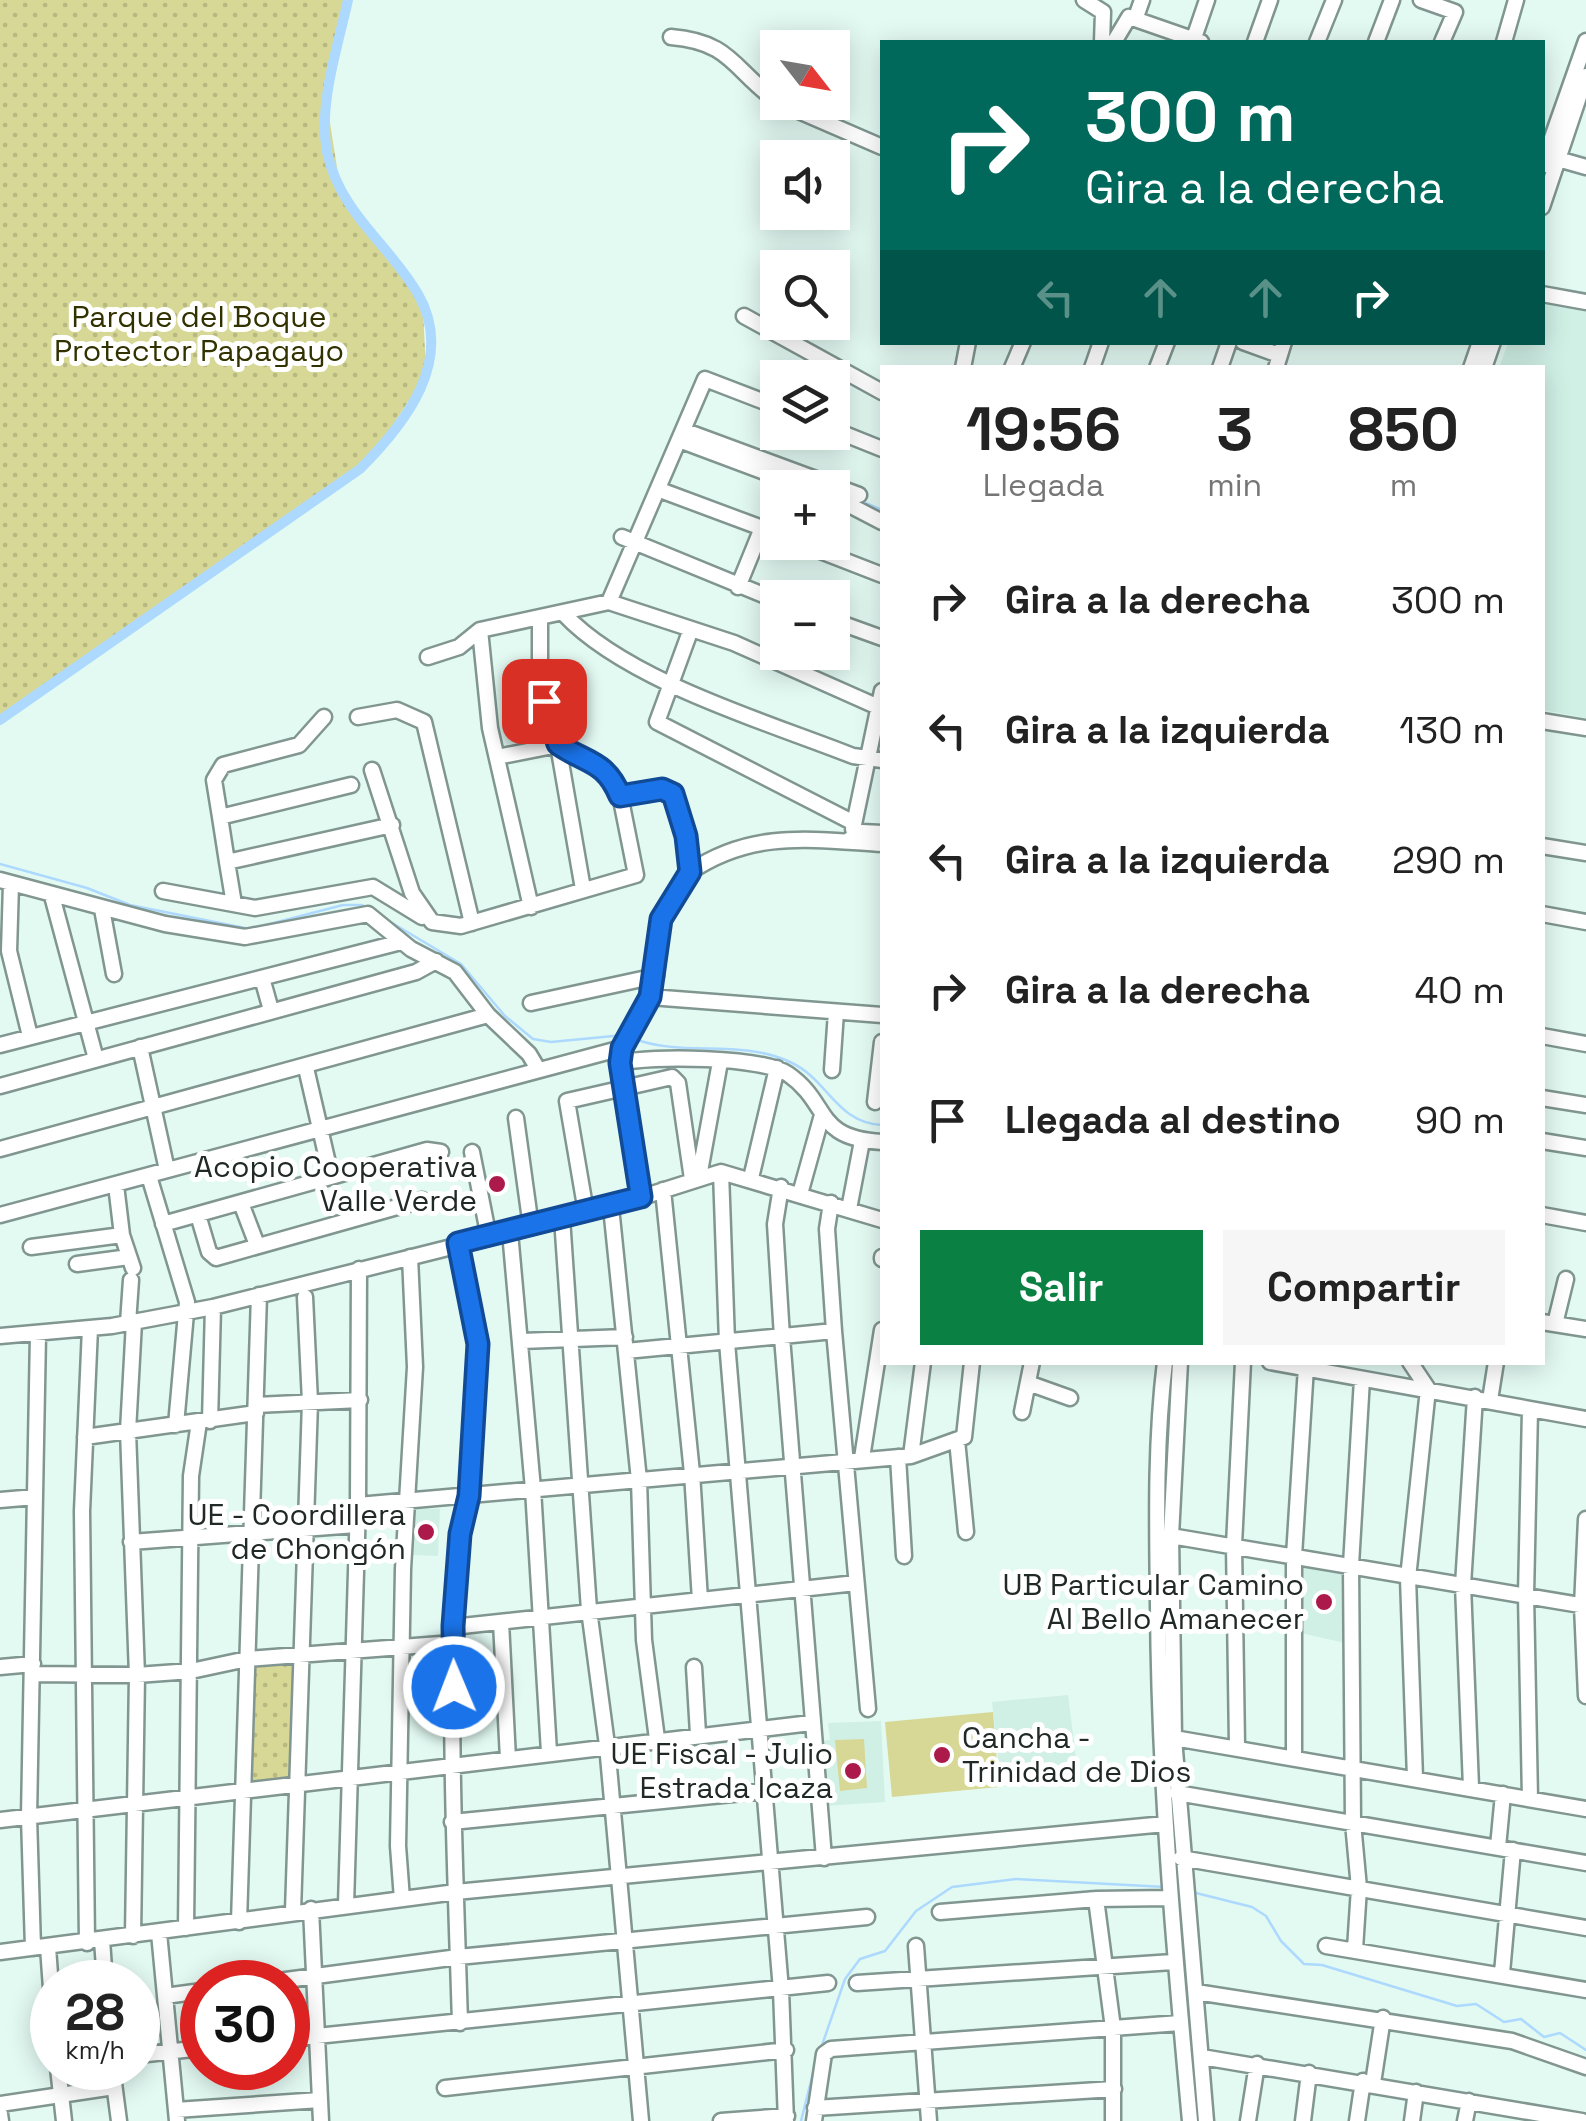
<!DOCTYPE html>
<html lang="es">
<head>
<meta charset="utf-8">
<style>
  :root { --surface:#fff; --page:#f6f6f6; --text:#222; --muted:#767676; --accent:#0b8043 }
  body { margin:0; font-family:"Space Grotesk",sans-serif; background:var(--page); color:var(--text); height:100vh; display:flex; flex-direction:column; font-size:38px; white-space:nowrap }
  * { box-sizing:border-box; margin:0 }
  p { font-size:32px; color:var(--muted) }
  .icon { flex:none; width:55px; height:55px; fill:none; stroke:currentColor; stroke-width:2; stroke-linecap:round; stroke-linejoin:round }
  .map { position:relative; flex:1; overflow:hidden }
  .panel { position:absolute; left:880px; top:365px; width:665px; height:1000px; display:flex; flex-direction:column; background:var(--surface); border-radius:0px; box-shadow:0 5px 25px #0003 }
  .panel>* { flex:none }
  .top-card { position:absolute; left:880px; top:40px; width:665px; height:305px; border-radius:0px; box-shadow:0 5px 25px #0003; background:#00695c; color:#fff; overflow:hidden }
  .needle { width:65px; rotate:121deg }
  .tools { position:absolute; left:760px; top:30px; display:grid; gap:20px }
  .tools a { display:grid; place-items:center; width:90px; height:90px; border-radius:0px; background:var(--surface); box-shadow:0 5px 25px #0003; font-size:50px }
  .speed { position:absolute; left:30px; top:1960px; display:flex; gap:20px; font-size:50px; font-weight:700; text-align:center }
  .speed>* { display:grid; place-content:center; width:130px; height:130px; border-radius:50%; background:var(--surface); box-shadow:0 5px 25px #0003; line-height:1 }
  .speed small { font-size:25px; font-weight:400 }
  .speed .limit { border:15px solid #d22; background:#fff; color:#111 }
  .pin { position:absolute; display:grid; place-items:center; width:85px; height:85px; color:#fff; margin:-42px; border-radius:20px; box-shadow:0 5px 15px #0006 }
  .me { position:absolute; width:110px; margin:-55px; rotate:359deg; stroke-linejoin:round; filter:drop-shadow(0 0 8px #0008) }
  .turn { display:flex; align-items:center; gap:35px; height:210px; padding:0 40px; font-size:45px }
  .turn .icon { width:130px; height:130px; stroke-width:2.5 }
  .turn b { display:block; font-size:70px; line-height:85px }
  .lanes { display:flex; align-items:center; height:95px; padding:0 40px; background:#0003; justify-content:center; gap:50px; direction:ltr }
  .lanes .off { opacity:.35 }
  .eta { display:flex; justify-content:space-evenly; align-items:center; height:170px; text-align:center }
  .eta b { font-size:60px; font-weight:700; line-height:70px }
  .button { display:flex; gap:20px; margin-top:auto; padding:20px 40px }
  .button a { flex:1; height:115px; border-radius:0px; background:var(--accent); color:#fff; font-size:40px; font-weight:700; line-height:115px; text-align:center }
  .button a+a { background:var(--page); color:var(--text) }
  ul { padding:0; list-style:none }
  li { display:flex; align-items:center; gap:30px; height:130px; padding:0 40px }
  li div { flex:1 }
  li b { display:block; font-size:38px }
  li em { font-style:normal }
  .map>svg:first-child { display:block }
  .built { fill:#d0f0e6 }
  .grass { fill:url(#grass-dots) }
  .pitch { fill:#d7d896 }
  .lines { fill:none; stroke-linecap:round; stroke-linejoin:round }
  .stream { stroke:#add9fe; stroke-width:2.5 }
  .canal { stroke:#add9fe; stroke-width:10 }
  .minor-casing { stroke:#819690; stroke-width:19 }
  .minor { stroke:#fff; stroke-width:14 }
  .route-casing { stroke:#114b97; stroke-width:25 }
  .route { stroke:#1a73e8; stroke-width:18 }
  .poi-dot { fill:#ac1a4b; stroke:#fff; stroke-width:4 }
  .labels { text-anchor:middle; stroke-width:10; stroke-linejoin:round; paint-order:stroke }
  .park-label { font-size:30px; fill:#323200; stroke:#fff }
  .poi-label { font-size:30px; fill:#212927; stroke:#fff; text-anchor:end }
</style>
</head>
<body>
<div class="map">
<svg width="1586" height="2121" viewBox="0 0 1586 2121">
  <defs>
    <pattern id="grass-dots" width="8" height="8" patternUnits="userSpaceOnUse" patternTransform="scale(2.5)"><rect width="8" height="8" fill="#d7d896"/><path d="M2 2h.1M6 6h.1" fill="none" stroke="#b8b981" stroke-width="1.8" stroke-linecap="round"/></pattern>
  </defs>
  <rect width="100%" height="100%" fill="#e3faf3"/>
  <path class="built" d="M 1543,299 L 1586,307 L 1586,718 L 1543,710 L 1542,368 L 1499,368 L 1508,343 L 1542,342 Z
    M 415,1508 L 440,1509 L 438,1556 L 412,1555 Z
    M 1301,1562 L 1347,1571 L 1349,1644 L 1301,1633 Z
    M 1068,1695 L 1079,1781 L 1001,1786 L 992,1702 Z
    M 881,1721 L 885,1802 L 825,1806 L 821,1741 L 830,1740 L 828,1723 Z"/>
  <path class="grass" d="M 0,0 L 349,0 L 328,110 L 340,187 L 423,308 L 426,374 L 371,459 L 0,720 Z
    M 296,1659 L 293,1780 L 246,1785 L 249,1663 Z"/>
  <path class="pitch" d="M 993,1712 L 999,1787 L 892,1797 L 885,1722 Z
    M 864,1739 L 867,1788 L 840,1791 L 835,1740 Z"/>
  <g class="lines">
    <path class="stream" d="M 861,501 L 882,510
      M 0,864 L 87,888 L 130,905 L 250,929 L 343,905 L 362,905 L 461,964 L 505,1016 L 533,1039 L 551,1042 L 624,1035
      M 632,1038 C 682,1058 739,1038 790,1062 C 828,1079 836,1123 882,1125
      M 1192,1892 L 1252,1907 L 1266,1916 L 1281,1941 L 1304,1964 L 1322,1965 L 1457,2006 L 1476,2004 L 1504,2022 L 1521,2019 L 1544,2037 L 1560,2033 L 1586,2050
      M 821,2048 L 845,1979 L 860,1959 L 885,1951 L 916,1911 L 952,1887 L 1016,1879 L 1165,1887
      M 801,2121 L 815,2065"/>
    <path class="canal" d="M 0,720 L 360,469 C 405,424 456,360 418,294 C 389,244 340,213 327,152 C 318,105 338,46 348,0"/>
    <g class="minor-casing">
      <path id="minor" d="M 1084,0 L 1103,12 L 1102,42
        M 1421,0 L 1455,12 L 1442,42
        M 1136,17 L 1142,0
        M 671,37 C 732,42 733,70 778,102
        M 1194,38 L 1207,0
        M 1114,42 L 1129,17 L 1201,42
        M 1255,42 L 1270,0
        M 1317,42 L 1334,0
        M 1376,42 L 1392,0
        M 1504,42 L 1516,0
        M 778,102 L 882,147
        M 1558,159 L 1586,167
        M 1542,166 L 1586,41
        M 1542,207 L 1586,76
        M 1542,294 L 1586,302
        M 744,316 L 882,392
        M 1243,342 L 1279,355
        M 963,368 L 968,342
        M 1012,368 L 1023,342
        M 1092,368 L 1101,342
        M 1157,368 L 1167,342
        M 1220,368 L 1229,342
        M 1276,368 L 1284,342
        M 1471,368 L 1480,342
        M 1484,368 L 1493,342
        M 832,429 L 882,449
        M 683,430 L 859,495
        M 679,440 L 807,488
        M 660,490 L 762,528 L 738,587
        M 832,496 L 882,522
        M 762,528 L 778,535
        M 622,537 L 778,601
        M 797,542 L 882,575
        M 609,602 L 705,379 L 778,407
        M 564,614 C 627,681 767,722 853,756 L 882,760
        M 540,619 L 540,678 L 558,745 L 583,889
        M 832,620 L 882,638
        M 691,629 L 657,722 L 854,823
        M 480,630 L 490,728 L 531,907
        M 428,657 L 459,647 L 480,630 L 609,602 L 734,643 L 876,706
        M 358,717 L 397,710 L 424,722 L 472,923
        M 1542,721 L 1586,728
        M 372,770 L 412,893 L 432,922 L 461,926 L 636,875 L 620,795 L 611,775 L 601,766 L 558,745 L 497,757
        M 351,785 L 220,817 L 227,862 L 392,825
        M 620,795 L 662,789 L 673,794 L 686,836 L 690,872 L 661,919 L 650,997 L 622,1048 L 620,1063 L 641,1197
        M 220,817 L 214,780 L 223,765 L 299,745 L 324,717
        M 853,829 L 882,691
        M 850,839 L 862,832 L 882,833
        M 1542,846 L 1586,853
        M 227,862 L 234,904
        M 690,872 C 753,829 814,840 882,844
        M 0,880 L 165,924 L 245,937 L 368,914 L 411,949 L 455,972 L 488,1015 L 529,1054 L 538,1069
        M 11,884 L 9,951 L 30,1036
        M 163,891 L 255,908 L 373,887 L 422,917
        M 52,896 L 96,1059
        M 102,909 L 114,974
        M 1542,914 L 1586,922
        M 262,978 L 271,1010
        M 650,997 L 882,1015
        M 531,1003 L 656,976
        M 1542,1036 L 1586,1044
        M 0,1045 L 401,942
        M 140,1047 L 167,1170
        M 620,1063 C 650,1055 764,1057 788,1074 C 831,1104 813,1138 882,1142
        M 306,1068 L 331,1176
        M 832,1070 L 836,1012
        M 0,1086 L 416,972 L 436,961
        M 1542,1098 L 1586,1105
        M 875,1102 L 882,1042
        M 516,1118 L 531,1227
        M 1542,1141 L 1586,1148
        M 0,1149 L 488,1015
        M 472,1152 L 489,1238
        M 721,1172 L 727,1342 L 781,1990 L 786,2121
        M 149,1176 L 187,1302 L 176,1425
        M 699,1177 L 720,1062
        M 751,1178 L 777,1068
        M 116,1185 L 122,1235 L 133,1268
        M 781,1187 L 775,1224 L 782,1337 L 824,1858
        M 663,1190 L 692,1473 L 700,1600
        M 800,1194 L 822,1115
        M 241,1203 L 257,1245
        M 831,1203 L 827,1229 L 834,1331 L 868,1709
        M 611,1207 L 639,1480 L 644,1640 L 657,1739
        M 849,1209 L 862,1141
        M 586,1212 L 567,1101 L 672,1077 L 678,1083 L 692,1179
        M 0,1215 L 622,1048
        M 198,1215 L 209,1252 L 216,1258 L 422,1200
        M 1542,1215 L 1586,1223
        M 562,1218 L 589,1610 L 607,1745 L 641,2121
        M 163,1224 L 427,1150 L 441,1152
        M 510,1232 L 533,1489 L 549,1752
        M 458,1243 C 464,1276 477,1313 478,1347 C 481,1442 455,1533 453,1627 C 450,1759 456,1891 460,2023
        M 31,1247 L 122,1235
        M 882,1257 L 882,1259
        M 77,1264 L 129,1257
        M 1542,1322 L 1586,1329
        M 128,1323 L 131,1280
        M 1555,1324 L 1566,1279
        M 0,1336 L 112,1326 L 213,1307 L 611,1207 L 721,1172 L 882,1220
        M 522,1341 L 625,1337
        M 626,1351 L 834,1331
        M 1165,1362 C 1155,1443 1157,1525 1158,1605 C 1159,1778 1174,1949 1190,2121
        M 1180,1362 L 1171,1536 L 1174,1738 L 1206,2121
        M 1270,1362 L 1586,1419
        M 1410,1362 L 1428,1389 L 1408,1578 L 1415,1778
        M 1028,1383 L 1070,1398
        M 1490,1400 L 1496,1362
        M 256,1405 L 360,1400
        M 1022,1412 L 1032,1362
        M 210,1421 L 213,1307
        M 85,1437 L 256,1413
        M 957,1440 L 966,1532
        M 911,1456 L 923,1362
        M 898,1457 L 904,1556
        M 862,1458 L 882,1330
        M 0,1500 L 35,1497
        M 358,1505 L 911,1456 L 964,1437 L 972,1362
        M 1586,1519 L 1582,1606 L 1586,1696
        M 1171,1536 L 1586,1606
        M 131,1542 L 356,1525
        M 501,1622 L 508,1759
        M 453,1627 L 856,1583
        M 0,1667 L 33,1664
        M 694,1667 L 698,1734
        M 33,1674 L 137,1675 L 191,1671 L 247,1659 L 453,1643
        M 1174,1738 L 1586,1809
        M 1237,1746 L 1234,1545 L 1243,1362
        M 1294,1757 L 1294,1556 L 1306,1367
        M 1471,1787 L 1463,1585 L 1475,1397
        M 1177,1793 L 1586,1863
        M 1530,1799 L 1526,1595 L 1530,1410
        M 0,1820 L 811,1723
        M 452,1822 L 763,1791
        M 1498,1847 L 1503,1794
        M 1181,1858 L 1586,1928
        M 402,1899 L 398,1846 L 403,1569 L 415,1367 L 410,1257
        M 1096,1899 L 1113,2028 L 1113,2121
        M 346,1905 L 358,1505 L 359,1269
        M 311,1909 L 321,2121
        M 293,1911 L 310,1402 L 305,1297
        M 940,1912 L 1096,1899 L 1168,1898
        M 239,1922 L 259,1295
        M 186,1928 L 191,1476 L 199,1422
        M 159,1933 L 177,2121
        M 133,1936 L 137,1675 L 128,1431 L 134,1322
        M 102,1940 L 105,1982
        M 87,1943 L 82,1511 L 90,1328
        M 916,1946 L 929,2121
        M 1326,1946 L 1586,1990
        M 48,1947 L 52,2002
        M 33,1948 L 29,1817 L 38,1334
        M 1355,1949 L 1359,1888 L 1353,1823 L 1351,1565 L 1362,1379
        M 0,1952 L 456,1892 L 1165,1824
        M 1502,1973 L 1513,1850
        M 271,1982 L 458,1957 L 867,1917
        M 857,1983 L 1173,1962
        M 1196,1992 L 1512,2041 L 1586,2067
        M 165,1996 L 202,1991
        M 288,2039 L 828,1983
        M 138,2055 L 202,2048
        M 1202,2057 L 1582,2121
        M 58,2068 L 64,2121
        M 112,2068 L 119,2121
        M 1373,2083 L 1383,2018
        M 445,2088 L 786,2050
        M 0,2104 L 114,2087
        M 815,2108 L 1114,2089
        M 176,2110 L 320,2100
        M 0,2114 L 1,2121
        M 721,2121 L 787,2116
        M 814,2121 L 824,2054 L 831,2049 L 1180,2023
        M 1248,2121 L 1257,2064
        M 1303,2121 L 1309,2073
        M 1357,2121 L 1363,2081
        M 1412,2121 L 1416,2092
        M 1465,2121 L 1469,2101"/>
    </g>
    <use href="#minor" class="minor"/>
  </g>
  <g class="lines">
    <g class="route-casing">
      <path id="route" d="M 454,1687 L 453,1626 L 460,1534 L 469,1496 L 478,1344 L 458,1243 L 641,1197 L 620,1063 L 622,1048 L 650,997 L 661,919 L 690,872 L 686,836 L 673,794 L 662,789 L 620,796 C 605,760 587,764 558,744 L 544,701"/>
    </g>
    <use href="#route" class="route"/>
  </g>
  <g class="poi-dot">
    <circle cx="497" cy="1184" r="10"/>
    <circle cx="426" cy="1532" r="10"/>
    <circle cx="1324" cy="1602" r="10"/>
    <circle cx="942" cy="1755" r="10"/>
    <circle cx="853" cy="1771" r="10"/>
  </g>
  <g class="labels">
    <g class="park-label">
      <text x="199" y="327">Parque del Boque<tspan x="199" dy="34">Protector Papagayo</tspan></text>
    </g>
    <g class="poi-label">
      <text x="477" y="1177">Acopio Cooperativa<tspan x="477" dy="34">Valle Verde</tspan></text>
      <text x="406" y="1525">UE - Coordillera<tspan x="406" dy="34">de Chongón</tspan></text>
      <text x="1304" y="1595">UB Particular Camino<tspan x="1304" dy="34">Al Bello Amanecer</tspan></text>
      <text x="962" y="1748" text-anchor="start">Cancha -<tspan x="962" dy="34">Trinidad de Dios</tspan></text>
      <text x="833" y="1764">UE Fiscal - Julio<tspan x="833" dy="34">Estrada Icaza</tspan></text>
    </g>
  </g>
</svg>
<div class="tools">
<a><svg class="needle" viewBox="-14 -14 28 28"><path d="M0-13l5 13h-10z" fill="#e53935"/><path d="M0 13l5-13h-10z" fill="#767676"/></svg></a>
<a><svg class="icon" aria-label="sound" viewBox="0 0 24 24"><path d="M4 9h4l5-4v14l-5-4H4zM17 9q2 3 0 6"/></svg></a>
<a><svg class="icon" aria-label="search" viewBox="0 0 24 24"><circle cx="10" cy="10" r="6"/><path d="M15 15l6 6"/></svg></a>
<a><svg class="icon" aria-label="layers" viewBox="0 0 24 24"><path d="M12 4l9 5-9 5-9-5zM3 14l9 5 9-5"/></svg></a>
<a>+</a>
<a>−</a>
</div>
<div class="speed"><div>28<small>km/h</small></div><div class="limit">30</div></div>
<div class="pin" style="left:544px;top:701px;background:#d93025"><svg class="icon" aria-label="arrive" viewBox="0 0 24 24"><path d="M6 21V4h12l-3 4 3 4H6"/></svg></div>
<svg class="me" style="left:454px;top:1687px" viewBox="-20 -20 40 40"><circle r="17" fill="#1a73e8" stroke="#fff" stroke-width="3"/><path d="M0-11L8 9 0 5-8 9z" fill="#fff"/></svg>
<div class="top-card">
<div class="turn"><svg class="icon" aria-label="right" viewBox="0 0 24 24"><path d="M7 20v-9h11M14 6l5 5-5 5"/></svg><div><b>300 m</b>Gira a la derecha</div></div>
<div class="lanes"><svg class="icon off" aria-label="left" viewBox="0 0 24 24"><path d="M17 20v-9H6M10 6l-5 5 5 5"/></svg><svg class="icon off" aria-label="ahead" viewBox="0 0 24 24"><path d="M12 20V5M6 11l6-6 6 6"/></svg><svg class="icon off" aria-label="ahead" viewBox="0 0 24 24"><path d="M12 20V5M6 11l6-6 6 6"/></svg><svg class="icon" aria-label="right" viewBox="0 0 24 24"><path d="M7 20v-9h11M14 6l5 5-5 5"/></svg></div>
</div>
<section class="panel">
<div class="eta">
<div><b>19:56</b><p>Llegada</p></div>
<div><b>3</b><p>min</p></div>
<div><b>850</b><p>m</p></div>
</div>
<ul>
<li><svg class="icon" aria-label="right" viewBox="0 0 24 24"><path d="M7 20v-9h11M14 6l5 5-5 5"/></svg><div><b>Gira a la derecha</b></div><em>300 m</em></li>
<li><svg class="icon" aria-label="left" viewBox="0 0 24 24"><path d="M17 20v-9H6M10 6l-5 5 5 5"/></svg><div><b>Gira a la izquierda</b></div><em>130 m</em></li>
<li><svg class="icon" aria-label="left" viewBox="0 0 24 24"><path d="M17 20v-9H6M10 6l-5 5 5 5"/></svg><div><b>Gira a la izquierda</b></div><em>290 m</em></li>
<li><svg class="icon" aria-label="right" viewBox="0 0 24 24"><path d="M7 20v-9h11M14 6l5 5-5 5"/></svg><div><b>Gira a la derecha</b></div><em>40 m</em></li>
<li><svg class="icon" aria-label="arrive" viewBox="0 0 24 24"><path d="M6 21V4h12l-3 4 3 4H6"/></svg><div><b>Llegada al destino</b></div><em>90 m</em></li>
</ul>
<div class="button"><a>Salir</a><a>Compartir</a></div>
</section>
</div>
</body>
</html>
